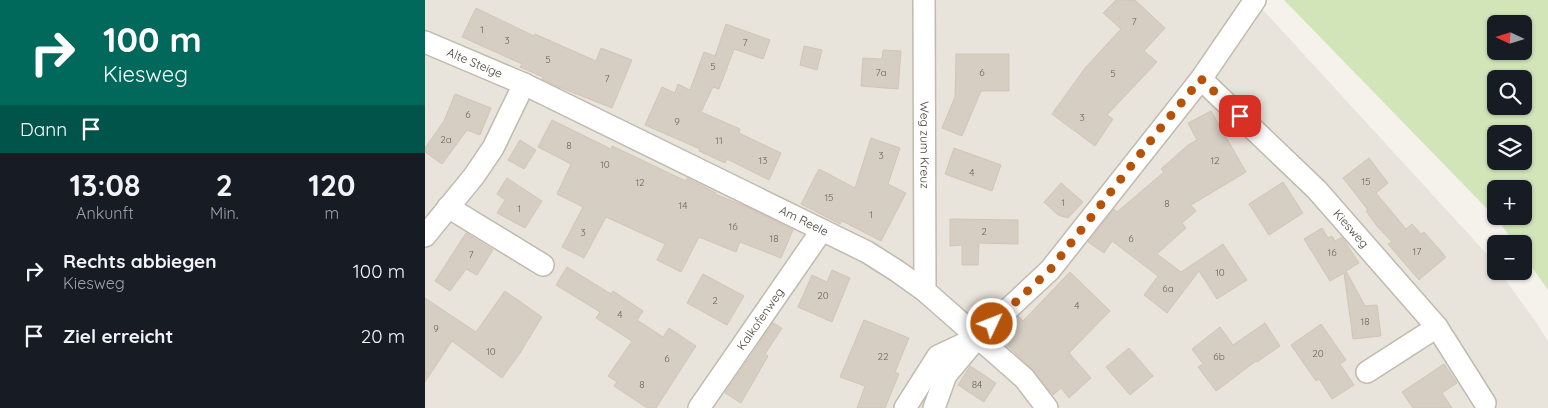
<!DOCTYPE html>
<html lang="de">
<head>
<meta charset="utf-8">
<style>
  :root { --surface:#171b24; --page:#20242c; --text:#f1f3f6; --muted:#9ea1a6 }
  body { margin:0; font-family:Quicksand,sans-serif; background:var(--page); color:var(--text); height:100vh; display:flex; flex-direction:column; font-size:19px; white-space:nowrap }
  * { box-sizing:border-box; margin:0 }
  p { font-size:16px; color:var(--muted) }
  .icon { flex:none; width:28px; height:28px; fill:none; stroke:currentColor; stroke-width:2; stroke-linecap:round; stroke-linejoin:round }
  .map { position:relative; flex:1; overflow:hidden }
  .details { display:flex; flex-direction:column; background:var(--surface); width:425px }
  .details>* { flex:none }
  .guide { background:#00695c; color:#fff; overflow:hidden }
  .needle { width:32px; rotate:274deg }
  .buttons { position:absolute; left:1062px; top:15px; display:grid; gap:10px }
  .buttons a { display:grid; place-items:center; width:45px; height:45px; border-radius:8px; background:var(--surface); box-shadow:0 1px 4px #0004; font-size:25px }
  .pin { position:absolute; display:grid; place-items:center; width:42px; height:42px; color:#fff; margin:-21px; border-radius:10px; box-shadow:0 2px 8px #0006 }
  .me { position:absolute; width:55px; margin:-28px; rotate:47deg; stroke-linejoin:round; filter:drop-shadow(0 0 4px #0008) }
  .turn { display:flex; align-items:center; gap:18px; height:105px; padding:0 20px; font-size:22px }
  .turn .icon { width:65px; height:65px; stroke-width:2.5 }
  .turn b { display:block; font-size:35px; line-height:42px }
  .then { display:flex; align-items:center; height:48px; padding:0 20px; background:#0003; gap:10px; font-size:19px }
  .eta { display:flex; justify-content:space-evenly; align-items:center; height:85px; text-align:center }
  .eta b { font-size:30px; font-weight:700; line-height:35px }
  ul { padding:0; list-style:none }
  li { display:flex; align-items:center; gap:15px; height:65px; padding:0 20px }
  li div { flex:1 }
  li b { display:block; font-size:19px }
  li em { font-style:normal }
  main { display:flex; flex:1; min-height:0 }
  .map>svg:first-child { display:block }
  .residential { fill:#e8e4db }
  .green { fill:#d2e5b9; fill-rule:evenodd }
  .building { fill:#d6cec3; stroke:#d0c6b6 }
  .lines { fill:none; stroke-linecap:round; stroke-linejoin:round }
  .minor-casing { stroke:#c0baaf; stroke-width:24 }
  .minor { stroke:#fff; stroke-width:21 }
  .route { stroke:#b45309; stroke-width:9; stroke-dasharray:0 16.2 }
  .labels { text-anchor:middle; stroke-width:4; stroke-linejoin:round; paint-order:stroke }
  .number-label { font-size:10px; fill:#6c665c }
  .street-label { font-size:12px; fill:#49433a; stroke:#fff }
</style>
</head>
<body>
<main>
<section class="details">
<div class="guide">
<div class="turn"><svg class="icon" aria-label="right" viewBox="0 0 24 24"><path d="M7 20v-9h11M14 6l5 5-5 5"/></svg><div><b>100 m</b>Kiesweg</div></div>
<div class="then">Dann<svg class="icon" aria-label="arrive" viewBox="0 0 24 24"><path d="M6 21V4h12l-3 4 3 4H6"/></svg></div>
</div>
<div class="eta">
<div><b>13:08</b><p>Ankunft</p></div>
<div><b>2</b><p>Min.</p></div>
<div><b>120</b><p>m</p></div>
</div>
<ul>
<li><svg class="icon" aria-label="right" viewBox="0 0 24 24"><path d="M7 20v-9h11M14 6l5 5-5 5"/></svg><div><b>Rechts abbiegen</b><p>Kiesweg</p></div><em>100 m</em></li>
<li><svg class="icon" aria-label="arrive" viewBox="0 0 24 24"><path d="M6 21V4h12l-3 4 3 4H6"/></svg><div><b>Ziel erreicht</b></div><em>20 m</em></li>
</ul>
</section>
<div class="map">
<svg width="1123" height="408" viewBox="0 0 1123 408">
  <rect width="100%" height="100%" fill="#f5f2ec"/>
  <path class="residential" d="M 0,0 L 829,0 L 1061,253 L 1071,267 L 1071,271 L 1074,271 L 1111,322 L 1123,341 L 1123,408 L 0,408 Z"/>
  <path class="green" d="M 859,0 L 1123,0 L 1123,290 L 1099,256 L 1099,244 L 1090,244 L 1073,220 ZM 1071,24 L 1099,24 L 1099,51 L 1071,51 ZM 1071,79 L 1099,79 L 1099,106 L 1071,106 ZM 1071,134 L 1099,134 L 1099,161 L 1071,161 ZM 1071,189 L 1099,189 L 1099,216 L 1071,216 Z"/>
  <path class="building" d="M 691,0 L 710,0 L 740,28 L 719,51 L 732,62 L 682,115 L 688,119 L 670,146 L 627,114 L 660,68 L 696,29 L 678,13 Z
    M 51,8 L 109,36 L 110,34 L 171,61 L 176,48 L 207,60 L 187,108 L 134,87 L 117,79 L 118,77 L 95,67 L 97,64 L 37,37 Z
    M 301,24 L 345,40 L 338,59 L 309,49 L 294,89 L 288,87 L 276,112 L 315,129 L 314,133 L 356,153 L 344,180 L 302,159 L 300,163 L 274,151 L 275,149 L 220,125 L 237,87 L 250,93 L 253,84 L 265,90 L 279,52 L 290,56 Z
    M 379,46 L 397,50 L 392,70 L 375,65 Z
    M 458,50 L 476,51 L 473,89 L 436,86 L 438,58 L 457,59 Z
    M 531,54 L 584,54 L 584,91 L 556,91 L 537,136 L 517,128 L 530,97 Z
    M 30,94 L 66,108 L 55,135 L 42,130 L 17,164 L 0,152 L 0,148 L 19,121 Z
    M 786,111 L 821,172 L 766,205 L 771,211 L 757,223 L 761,228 L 732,254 L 756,272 L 798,244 L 822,280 L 792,299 L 774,271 L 742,313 L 719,295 L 733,276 L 687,241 L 679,253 L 663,242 L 689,209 L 692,212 L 739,172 L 736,169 L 763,145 L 772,140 L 763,123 Z
    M 127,120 L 186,149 L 187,146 L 261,181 L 262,178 L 291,193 L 290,194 L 322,207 L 368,230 L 356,258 L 315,242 L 311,252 L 274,237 L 256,272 L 232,260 L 240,244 L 181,217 L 159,258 L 137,247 L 158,207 L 132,194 L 146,164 L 113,147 Z
    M 446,138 L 475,148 L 463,184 L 481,193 L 456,241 L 417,221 L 415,224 L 376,204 L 394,169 L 430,188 Z
    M 95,140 L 111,150 L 99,169 L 83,160 Z
    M 529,148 L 576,165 L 567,191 L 520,174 Z
    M 944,158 L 963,183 L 951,193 L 981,229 L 987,224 L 996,234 L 999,232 L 1021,257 L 994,280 L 963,244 L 967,242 L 952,226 L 941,211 L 943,210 L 918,178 Z
    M 82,178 L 117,201 L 100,228 L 72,213 L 80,200 L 72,194 Z
    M 858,182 L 878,213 L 844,235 L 824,204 Z
    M 636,183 L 658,202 L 643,218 L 633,215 L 619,202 Z
    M 525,219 L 593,220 L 593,244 L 554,243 L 553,265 L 537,265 L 537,245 L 525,246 Z
    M 897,228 L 903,238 L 907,236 L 910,241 L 917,237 L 934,263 L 921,271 L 940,306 L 952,305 L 956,336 L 928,339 L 919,273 L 905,281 L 879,239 Z
    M 41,233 L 68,250 L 52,275 L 41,269 L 25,291 L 10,281 Z
    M 142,267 L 186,294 L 188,291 L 218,311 L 212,320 L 238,337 L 244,328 L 271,346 L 231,408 L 222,408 L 189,386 L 192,382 L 183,376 L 207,341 L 171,318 L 175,312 L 131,285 Z
    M 407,270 L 425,278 L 407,322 L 373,307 L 387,275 L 402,282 Z
    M 645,272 L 685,311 L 644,353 L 666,378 L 644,398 L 636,388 L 628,395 L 607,369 L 572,336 L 593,316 L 598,321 Z
    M 278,274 L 319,296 L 302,325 L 262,303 Z
    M 80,291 L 117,317 L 95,353 L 77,378 L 27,341 L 0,382 L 0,298 L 51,332 Z
    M 439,320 L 484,338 L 470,372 L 474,374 L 460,408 L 432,408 L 440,386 L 415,377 Z
    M 348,323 L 357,328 L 340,354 L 343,356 L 316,403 L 300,393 Z
    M 840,323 L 855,346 L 832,362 L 831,361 L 791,391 L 773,367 L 778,364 L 767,349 L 795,327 L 808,345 Z
    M 896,324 L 921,360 L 915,364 L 929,385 L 907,399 L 894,379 L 891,381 L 866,345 Z
    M 704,348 L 728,376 L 705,395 L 681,367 Z
    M 1019,364 L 1032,383 L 1017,393 L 1027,408 L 988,408 L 977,392 Z
    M 545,366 L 571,383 L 559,402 L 533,385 Z"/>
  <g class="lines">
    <g class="minor-casing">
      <g id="minor">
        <path id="s1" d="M 499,0 L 500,291"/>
        <path id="s2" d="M 0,42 L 99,84 L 442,252 L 472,271 L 500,291 L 599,378 L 622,408"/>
        <path id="s3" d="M 776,79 L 892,190 L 1012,327 L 1060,403"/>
        <path d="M 23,207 L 118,265"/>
        <path d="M 0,236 L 49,176 L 68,148 L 99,84"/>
        <path d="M 942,372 L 1012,327"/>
        <path id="s4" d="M 274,408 L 397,230"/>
        <path d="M 480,408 L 513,356 L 545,341"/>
        <path d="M 509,408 L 521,375 L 552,338 L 625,270 L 776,79 L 830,0"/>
      </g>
    </g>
    <use href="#minor" class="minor"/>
  </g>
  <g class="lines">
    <path class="route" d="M 567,324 L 625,270 L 734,130 L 776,79 L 815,116"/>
  </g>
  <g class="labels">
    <g class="number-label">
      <text x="709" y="25">7</text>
      <text x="57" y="33">1</text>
      <text x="82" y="44">3</text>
      <text x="320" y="46">7</text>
      <text x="123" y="63">5</text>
      <text x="288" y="70">5</text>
      <text x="456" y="76">7a</text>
      <text x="557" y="76">6</text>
      <text x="688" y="77">5</text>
      <text x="182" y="82">7</text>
      <text x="43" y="118">6</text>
      <text x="657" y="121">3</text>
      <text x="252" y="125">9</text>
      <text x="21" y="143">2a</text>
      <text x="294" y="144">11</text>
      <text x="144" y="149">8</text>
      <text x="456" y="159">3</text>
      <text x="338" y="164">13</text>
      <text x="790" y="164">12</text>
      <text x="180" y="168">10</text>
      <text x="547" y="176">4</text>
      <text x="941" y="185">15</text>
      <text x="215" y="186">12</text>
      <text x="404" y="201">15</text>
      <text x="638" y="206">1</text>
      <text x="742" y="207">8</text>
      <text x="258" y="209">14</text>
      <text x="94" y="212">1</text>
      <text x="446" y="218">1</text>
      <text x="308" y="230">16</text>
      <text x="559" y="235">2</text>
      <text x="158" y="236">3</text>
      <text x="349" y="242">18</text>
      <text x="706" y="242">6</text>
      <text x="992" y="255">17</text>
      <text x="907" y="256">16</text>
      <text x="46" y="258">7</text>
      <text x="795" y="276">10</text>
      <text x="743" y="292">6a</text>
      <text x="398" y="299">20</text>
      <text x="290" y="304">2</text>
      <text x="652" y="309">4</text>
      <text x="195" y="318">4</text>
      <text x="940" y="325">18</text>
      <text x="11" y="332">9</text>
      <text x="66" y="355">10</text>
      <text x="893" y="357">20</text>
      <text x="458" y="360">22</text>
      <text x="794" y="360">6b</text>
      <text x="242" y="362">6</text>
      <text x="217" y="388">8</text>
      <text x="552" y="388">84</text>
    </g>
    <g class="street-label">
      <text dy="4" stroke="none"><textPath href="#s2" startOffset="54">Alte Steige</textPath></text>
      <text dy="4" stroke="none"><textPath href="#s1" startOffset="145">Weg zum Kreuz</textPath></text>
      <text dy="4" stroke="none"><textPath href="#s2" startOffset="419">Am Reele</textPath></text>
      <text dy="4" stroke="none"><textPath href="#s3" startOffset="212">Kiesweg</textPath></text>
      <text dy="4" stroke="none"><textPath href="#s4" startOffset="108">Kalkofenweg</textPath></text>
    </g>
  </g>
</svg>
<div class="buttons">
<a><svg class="needle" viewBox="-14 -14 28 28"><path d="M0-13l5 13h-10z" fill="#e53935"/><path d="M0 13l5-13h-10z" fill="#9ea1a6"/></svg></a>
<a><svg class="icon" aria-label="search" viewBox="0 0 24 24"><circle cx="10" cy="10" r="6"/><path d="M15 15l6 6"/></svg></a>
<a><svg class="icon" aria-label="layers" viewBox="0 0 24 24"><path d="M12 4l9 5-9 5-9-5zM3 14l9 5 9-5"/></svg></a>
<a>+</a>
<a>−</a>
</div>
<div class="pin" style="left:815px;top:116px;background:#d93025"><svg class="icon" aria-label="arrive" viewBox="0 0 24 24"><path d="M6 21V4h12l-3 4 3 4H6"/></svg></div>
<svg class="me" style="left:567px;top:324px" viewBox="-20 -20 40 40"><circle r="17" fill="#b45309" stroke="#fff" stroke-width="3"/><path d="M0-11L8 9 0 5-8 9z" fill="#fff"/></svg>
</div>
</main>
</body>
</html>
